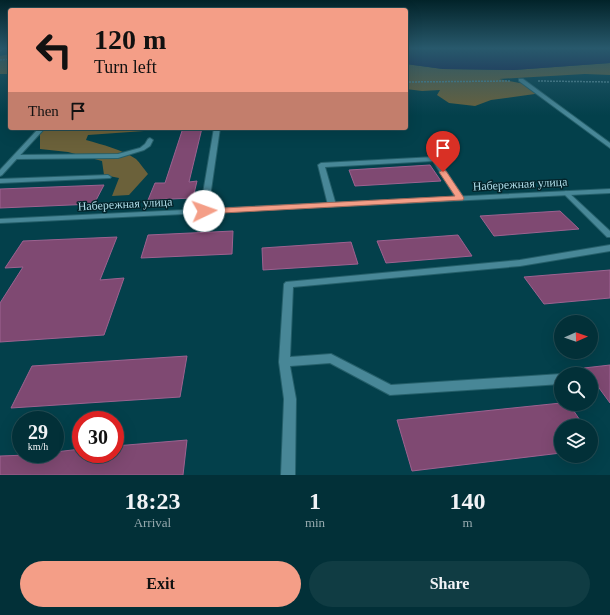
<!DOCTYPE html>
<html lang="en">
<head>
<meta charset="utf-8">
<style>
  :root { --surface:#023038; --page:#103c43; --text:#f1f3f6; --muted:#96a9ae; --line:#234b53; --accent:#f49e87 }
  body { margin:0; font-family:Georgia,serif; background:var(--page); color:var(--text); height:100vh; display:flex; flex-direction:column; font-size:15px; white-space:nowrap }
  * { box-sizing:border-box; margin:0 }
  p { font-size:13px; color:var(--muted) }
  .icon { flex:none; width:22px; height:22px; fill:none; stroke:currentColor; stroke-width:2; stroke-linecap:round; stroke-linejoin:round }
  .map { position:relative; height:475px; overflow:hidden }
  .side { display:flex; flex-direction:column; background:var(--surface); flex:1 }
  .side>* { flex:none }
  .guide { position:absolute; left:8px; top:8px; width:400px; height:122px; border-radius:4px; box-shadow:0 4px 16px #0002,0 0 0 1px var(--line); background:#f49e87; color:#111; overflow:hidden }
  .needle { width:26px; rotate:88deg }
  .fabs { position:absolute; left:554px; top:315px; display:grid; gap:8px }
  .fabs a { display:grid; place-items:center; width:44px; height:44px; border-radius:50%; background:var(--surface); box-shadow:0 4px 16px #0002,0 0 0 1px var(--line); font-size:20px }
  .speed { position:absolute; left:12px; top:411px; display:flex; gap:8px; font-size:20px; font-weight:700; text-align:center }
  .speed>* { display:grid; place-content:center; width:52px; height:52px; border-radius:50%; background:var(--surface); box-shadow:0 4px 16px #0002,0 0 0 1px var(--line); line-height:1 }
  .speed small { font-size:10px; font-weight:400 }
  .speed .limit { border:6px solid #d22; background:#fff; color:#111 }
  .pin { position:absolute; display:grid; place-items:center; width:34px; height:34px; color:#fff; margin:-41px -17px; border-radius:50% 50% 50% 0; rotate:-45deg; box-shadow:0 0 4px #0007 }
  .pin .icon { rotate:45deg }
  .me { position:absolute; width:44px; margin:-22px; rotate:87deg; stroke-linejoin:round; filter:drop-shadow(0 0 3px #0008) }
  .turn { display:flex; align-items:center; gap:14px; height:84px; padding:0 20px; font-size:18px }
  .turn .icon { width:52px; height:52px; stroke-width:2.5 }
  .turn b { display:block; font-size:28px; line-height:34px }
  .then { display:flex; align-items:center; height:38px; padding:0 20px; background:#0003; gap:8px; font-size:15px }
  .eta { display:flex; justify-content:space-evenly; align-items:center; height:68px; text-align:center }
  .eta b { font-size:24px; font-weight:700; line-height:28px }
  .cta { display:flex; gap:8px; margin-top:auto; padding:8px 20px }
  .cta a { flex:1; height:46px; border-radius:24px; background:var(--accent); color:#111; font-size:16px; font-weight:700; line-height:46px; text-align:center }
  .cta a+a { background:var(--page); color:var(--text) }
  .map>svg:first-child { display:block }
  .green { fill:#6b613a }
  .water { fill:#16184b }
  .building { fill:#7f4972; stroke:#9d6290 }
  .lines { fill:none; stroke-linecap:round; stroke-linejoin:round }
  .lane-casing { stroke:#255f6a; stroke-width:2 }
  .street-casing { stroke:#255f6a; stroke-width:2 }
  .path { stroke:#568b97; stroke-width:1.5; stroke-dasharray:2 1; stroke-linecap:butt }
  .lane { fill:#488797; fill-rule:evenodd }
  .street { fill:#488797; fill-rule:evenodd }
  .route { fill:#f49e87; stroke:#9f6758 }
  .labels { text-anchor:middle; stroke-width:3; stroke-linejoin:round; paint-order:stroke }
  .street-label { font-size:12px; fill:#afdce8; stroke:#03242b }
</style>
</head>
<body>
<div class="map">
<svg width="610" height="475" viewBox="0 0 610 475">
  <rect width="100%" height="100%" fill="#03404b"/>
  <path class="green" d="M 10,54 L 10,74 L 0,74 L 0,56 Z
    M 610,63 L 610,75 L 585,74 L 499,79 L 530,85 L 542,93 L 491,100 L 475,106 L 449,103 L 437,95 L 440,90 L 422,91 L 406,89 L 406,64 L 443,69 L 514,70 Z
    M 40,128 L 148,128 L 144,131 L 88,135 L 86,140 C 103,145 121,149 136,159 C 140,163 144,169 148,174 L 129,195 L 112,196 L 119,178 L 104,175 L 102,161 L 68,152 L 40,149 Z"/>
  <path class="water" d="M 406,48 L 610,48 L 610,63 L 514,70 L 443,69 L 406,64 Z"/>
  <path class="building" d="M 183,128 L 202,128 L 189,182 L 197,181 L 193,198 L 148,200 L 155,183 L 165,183 Z
    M 430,165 L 441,181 L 355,186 L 349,170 Z
    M 104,185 L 94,204 L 0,208 L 0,189 Z
    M 560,211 L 579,229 L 494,236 L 480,216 Z
    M 233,231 L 232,254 L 141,258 L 148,235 Z
    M 458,235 L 472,256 L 386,263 L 377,241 Z
    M 117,237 L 100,280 L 124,278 L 104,335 L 0,342 L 0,303 L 23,267 L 5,268 L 23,241 Z
    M 351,242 L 358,264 L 263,270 L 262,248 Z
    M 610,270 L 610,298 L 544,304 L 524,277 Z
    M 187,356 L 180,397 L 11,408 L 32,366 Z
    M 610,365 L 610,403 L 591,377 L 591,374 L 589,374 L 584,368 Z
    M 561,403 L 561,404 L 569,404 L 584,426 L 561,426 L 561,453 L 412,471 L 397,420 Z
    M 187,440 L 183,475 L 0,475 L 0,456 L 55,454 L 55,452 L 81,449 L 81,454 L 115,454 L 115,446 Z"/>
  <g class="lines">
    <g class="lane-casing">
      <path id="lane" d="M 214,128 L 220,128 L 208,211 L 204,213 L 200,211 Z
        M 150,138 L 153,140 L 150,146 L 144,150 L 118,158 L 16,159 L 13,157 L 16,155 L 118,154 L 140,148 L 145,144 L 148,139 Z
        M 435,157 L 437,158 L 464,198 L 463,200 L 457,200 L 433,161 L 325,167 L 336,205 L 332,207 L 328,205 L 318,165 L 321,163 Z
        M 108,175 L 111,177 L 110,178 L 0,183 L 0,179 Z
        M 566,191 L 568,192 L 610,231 L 610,237 L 607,237 L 563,193 Z
        M 610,245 L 610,251 L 520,266 L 293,287 L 290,357 L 331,354 L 391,385 L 561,374 L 561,384 L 390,395 L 330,363 L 290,366 L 296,399 L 295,475 L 281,475 L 284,399 L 279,362 L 284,284 L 286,282 L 520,260 Z"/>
    </g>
    <g class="street-casing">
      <path id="street" d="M 519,79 L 523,79 L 610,143 L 610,148 L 519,81 Z
        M 39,128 L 45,128 L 2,175 L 0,176 L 0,170 Z
        M 610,189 L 610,193 L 0,223 L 0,219 Z"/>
    </g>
    <path class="path" d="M 0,51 L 4,48
      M 0,60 L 10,59
      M 538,81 L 610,82
      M 406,82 L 511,81"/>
    <use href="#lane" class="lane"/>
    <use href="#street" class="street"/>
  </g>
  <linearGradient id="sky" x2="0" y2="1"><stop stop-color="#022329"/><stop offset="0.42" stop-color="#28596c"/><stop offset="1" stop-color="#28596c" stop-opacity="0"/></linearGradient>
  <rect width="610" height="115" fill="url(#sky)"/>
  <path class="route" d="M 443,170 L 446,171 L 464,198 L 463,200 L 204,214 L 200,211 L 204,209 L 455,196 L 439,172 Z"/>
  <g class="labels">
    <g class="street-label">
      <text transform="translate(520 184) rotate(-3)" y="4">Набережная улица</text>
      <text transform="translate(125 204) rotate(-3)" y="4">Набережная улица</text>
    </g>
  </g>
</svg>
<div class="fabs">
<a><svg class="needle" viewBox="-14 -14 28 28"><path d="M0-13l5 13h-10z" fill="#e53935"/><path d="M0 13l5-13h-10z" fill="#96a9ae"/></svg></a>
<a><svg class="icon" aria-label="search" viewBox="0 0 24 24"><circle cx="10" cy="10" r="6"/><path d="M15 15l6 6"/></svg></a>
<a><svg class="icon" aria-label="layers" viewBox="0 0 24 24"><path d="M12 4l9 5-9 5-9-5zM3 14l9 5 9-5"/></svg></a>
</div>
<div class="speed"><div>29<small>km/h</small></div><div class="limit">30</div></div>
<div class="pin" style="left:443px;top:172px;background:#d93025"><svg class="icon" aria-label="arrive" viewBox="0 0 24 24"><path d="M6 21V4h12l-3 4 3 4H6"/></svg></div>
<svg class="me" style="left:204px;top:211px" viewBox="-20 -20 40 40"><circle r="19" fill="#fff"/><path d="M0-13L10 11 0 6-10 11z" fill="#f49e87"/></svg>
<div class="guide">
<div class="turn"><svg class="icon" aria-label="left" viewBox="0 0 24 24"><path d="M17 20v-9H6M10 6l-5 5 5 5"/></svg><div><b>120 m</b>Turn left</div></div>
<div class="then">Then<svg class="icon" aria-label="arrive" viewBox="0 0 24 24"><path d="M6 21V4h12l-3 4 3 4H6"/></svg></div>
</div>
</div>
<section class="side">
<div class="eta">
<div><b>18:23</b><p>Arrival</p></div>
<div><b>1</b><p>min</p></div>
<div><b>140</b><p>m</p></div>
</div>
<div class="cta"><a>Exit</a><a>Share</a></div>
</section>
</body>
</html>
